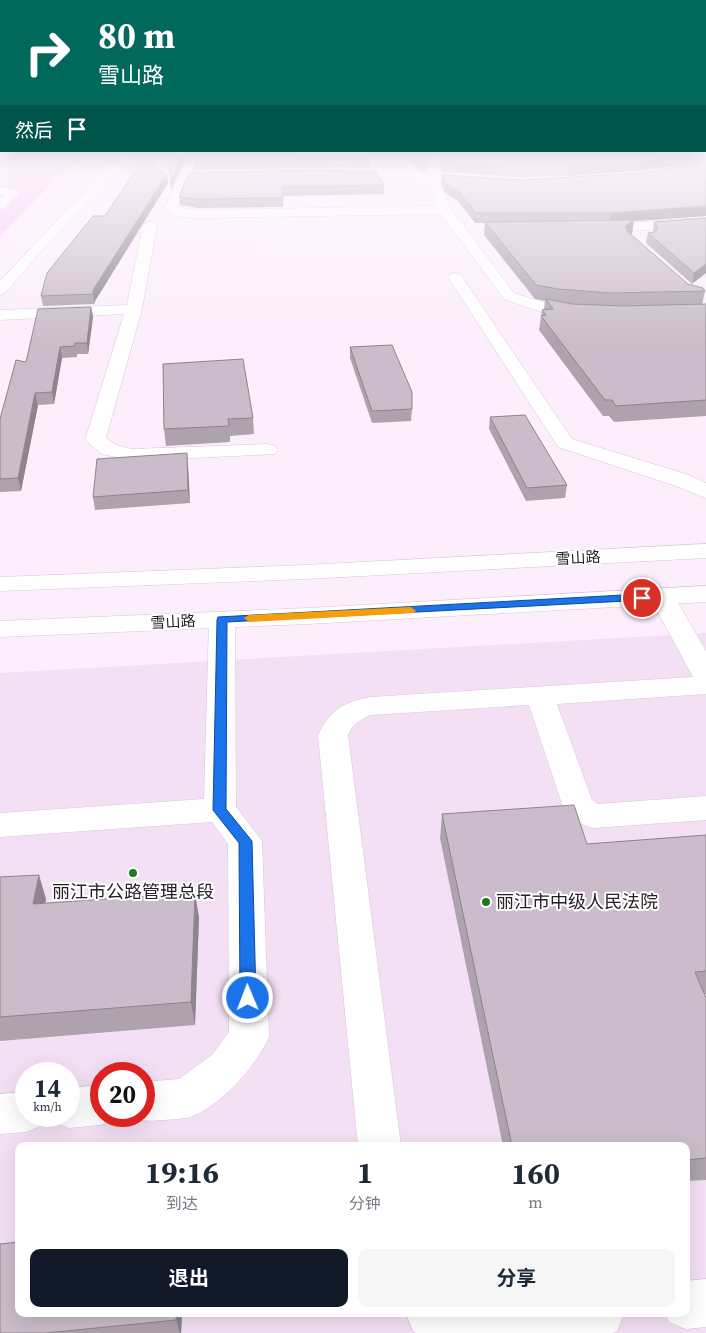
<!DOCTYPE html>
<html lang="zh">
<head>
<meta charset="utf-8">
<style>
  :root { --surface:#fff; --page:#f6f6f7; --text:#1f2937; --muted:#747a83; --accent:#111827 }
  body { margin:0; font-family:"Source Serif 4","Noto Sans SC",serif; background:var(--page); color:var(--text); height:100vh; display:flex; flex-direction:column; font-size:19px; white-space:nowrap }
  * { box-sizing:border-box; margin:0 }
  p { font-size:16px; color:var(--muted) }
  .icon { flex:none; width:28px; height:28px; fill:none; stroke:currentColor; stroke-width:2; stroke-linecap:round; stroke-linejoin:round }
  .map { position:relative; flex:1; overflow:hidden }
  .side { position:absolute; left:15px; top:1142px; width:675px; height:175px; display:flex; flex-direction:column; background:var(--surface); border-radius:10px; box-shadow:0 5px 20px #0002 }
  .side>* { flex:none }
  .guide { position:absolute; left:0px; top:0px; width:706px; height:152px; box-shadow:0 5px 20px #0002; background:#00695c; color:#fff; overflow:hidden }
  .speed { position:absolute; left:15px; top:1062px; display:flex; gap:10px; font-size:25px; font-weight:700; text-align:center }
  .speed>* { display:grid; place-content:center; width:65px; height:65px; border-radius:50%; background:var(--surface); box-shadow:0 5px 20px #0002; line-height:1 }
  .speed small { font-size:12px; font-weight:400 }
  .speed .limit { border:8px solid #d22; background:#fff; color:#111 }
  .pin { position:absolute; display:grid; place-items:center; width:42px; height:42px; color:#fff; margin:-21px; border:2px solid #fff; border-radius:50%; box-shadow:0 1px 5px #0007 }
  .me { position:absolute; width:55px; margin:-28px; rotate:359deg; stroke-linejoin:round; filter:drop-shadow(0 0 4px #0008) }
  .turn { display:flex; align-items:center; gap:18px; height:105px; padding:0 15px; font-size:22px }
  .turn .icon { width:65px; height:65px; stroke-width:2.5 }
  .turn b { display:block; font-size:35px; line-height:42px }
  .then { display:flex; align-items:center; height:48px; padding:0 15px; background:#0003; gap:10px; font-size:19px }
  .eta { display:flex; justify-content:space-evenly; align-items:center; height:85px; text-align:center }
  .eta b { font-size:30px; font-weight:700; line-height:35px }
  .action { display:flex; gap:10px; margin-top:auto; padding:10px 15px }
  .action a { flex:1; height:58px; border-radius:10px; background:var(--accent); color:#fff; font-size:20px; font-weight:700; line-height:58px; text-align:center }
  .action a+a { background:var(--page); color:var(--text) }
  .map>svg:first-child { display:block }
  .built { fill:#f4e0f5; fill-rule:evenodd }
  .green { fill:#f3c5f5 }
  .water { fill:#f2adf6 }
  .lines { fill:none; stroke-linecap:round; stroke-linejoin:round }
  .minor-casing { stroke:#d4c6d5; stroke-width:1 }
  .major-casing { stroke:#d4c6d5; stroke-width:1 }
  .minor { fill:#fff; fill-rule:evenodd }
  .major { fill:#fff; fill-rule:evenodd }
  .wall { fill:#aea2ae }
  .shaded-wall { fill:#8d848d }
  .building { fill:#cabcca; stroke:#8d848d }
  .route { fill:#1a73e8; stroke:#114b97 }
  .slow { fill:#f59e0b }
  .poi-dot { fill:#1c7827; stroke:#fff; stroke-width:2 }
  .labels { text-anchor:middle; stroke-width:4; stroke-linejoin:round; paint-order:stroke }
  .street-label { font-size:15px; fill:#262126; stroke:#fff }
  .near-poi-label { font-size:18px; fill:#262126; stroke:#fff }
</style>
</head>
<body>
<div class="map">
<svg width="706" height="1333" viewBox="0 0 706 1333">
  <rect width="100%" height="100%" fill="#fdeefd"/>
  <path class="built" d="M 706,633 L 706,1333 L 0,1333 L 0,673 ZM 26,1074 L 69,1074 L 69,1116 L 26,1116 ZM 101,1074 L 144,1074 L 144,1116 L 101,1116 ZM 19,1146 L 686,1146 L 686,1314 L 19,1314 Z"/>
  <path class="green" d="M 0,156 L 83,156 L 47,188 L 0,236 Z"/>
  <path class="water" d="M 0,156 L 52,156 L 14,164 L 0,171 Z"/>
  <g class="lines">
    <g class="minor-casing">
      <path id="minor" d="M 118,156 L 129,156 L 36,257 L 5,293 L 0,295 L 0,281 Z
        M 189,156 L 199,156 L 177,207 L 198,210 L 437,206 L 426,180 L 341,176 L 335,173 L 341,170 L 427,173 L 430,156 L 440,156 L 439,174 L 478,177 L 484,181 L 478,185 L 438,182 L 451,209 L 514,293 L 546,303 L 587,309 L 589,312 L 587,315 L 581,317 L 544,313 L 504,299 L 441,214 L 198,218 L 175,216 L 164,209 Z
        M 0,187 L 17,190 L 19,193 L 4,208 L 0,209 L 0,198 L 3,195 L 0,195 Z
        M 706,218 L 706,226 L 596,233 L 589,229 L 596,225 Z
        M 150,221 L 157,225 L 142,309 L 106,438 L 116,445 L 132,449 L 268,444 L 275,446 L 278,450 L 275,454 L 132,461 L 102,454 L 85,440 L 124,314 L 0,320 L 0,310 L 127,305 L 143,225 Z
        M 455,273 L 460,274 L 572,439 L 689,475 L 706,483 L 706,498 L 673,485 L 558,447 L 448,277 L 450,274 Z
        M 662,588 L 671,591 L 706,651 L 706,694 L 557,704 L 592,800 L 598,804 L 706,796 L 706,820 L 593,828 C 580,824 570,819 563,807 L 529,705 L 371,715 C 360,719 352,725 348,735 L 401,1146 L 358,1146 L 318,735 C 331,709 343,703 370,697 L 693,677 L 649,596 L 653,591 Z
        M 222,612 L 231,614 L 235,620 L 236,807 L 262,841 L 269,1037 C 256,1066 219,1109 187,1118 C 180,1119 172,1119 164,1120 C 149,1121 144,1122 130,1116 L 144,1116 L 144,1082 L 179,1079 L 212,1055 L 229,1032 L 228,844 L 212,822 L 0,837 L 0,813 L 204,799 L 209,620 L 213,614 Z
        M 101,1085 L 101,1116 L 117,1116 L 116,1119 L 101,1125 L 69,1128 L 54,1122 L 52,1116 L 69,1116 L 69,1088 Z
        M 26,1092 L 26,1116 L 45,1116 L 41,1126 L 26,1132 L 0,1134 L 0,1094 Z
        M 706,1279 L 706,1327 L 686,1329 L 669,1322 L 666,1314 L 686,1314 L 686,1281 Z
        M 406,1314 L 624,1314 L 617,1331 L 613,1333 L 416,1333 L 413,1331 Z"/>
    </g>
    <g class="major-casing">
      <path id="major" d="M 706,544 L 706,558 L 305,579 L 0,591 L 0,577 L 305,565 Z
        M 706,586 L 706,602 L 308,624 L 0,637 L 0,621 L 308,608 Z"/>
    </g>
    <use href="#minor" class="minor"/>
    <use href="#major" class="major"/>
  </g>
  <path class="wall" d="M 367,156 L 369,160 L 369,168 L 341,167 L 195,170 L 194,162 Z
    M 408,156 L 430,156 L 425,171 L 419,171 Z
    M 441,156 L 706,156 L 706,162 L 637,171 L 567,176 L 521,177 L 441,172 Z
    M 706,163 L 706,216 L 634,221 L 632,233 L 631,234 L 688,284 L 705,291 L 702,305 L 706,304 L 706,416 L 614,422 L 609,416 L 603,416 L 539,330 L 542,310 L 544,309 L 545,301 L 535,299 L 484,235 L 485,223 L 475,223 L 458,201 L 445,193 L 441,184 L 442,175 L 522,180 L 639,173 Z
    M 376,172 L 384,185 L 384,194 L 283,196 L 283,207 L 198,208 L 180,205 L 179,197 Z
    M 167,174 L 168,183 L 95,301 L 94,304 L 43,306 L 41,296 L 105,216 Z
    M 706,218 L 692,284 L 646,243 L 648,233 L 653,232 L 654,222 Z
    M 91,307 L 93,317 L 88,354 L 77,354 L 77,357 L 62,358 L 54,404 L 38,405 L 21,491 L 0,492 L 0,419 L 26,362 Z
    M 350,347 L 412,409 L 411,421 L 372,423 L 350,358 Z
    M 163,364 L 253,418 L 254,434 L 230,436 L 230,442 L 166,446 L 164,429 Z
    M 490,417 L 567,485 L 565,498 L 526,501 L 489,429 Z
    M 188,466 L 190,503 L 95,510 L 93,497 Z
    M 442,814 L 587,844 L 706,835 L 706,994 L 704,994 L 706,998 L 706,1180 L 686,1181 L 686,1146 L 503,1146 L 440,838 Z
    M 0,877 L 46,899 L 45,903 L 199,917 L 195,1025 L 0,1041 Z
    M 182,1314 L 181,1333 L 0,1333 Z"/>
  <path class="shaded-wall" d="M 183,156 L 188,156 L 171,189 L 170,181 Z
    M 428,156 L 430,156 L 425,171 L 426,162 Z
    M 688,156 L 706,156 L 706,162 L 637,171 L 567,176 L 568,167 Z
    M 167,174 L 168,183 L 95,301 L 94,304 L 93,294 L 93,290 Z
    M 706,206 L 706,216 L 634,221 L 632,233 L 623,239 L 610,223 L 611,213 Z
    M 706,264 L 706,273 L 692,284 L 694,273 Z
    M 91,307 L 93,317 L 88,354 L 87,343 Z
    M 60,347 L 62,358 L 54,404 L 52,392 Z
    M 35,393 L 38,405 L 21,491 L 18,478 Z
    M 187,453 L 188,466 L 190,503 L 188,490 Z
    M 39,875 L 46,899 L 40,928 L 33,904 Z
    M 195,893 L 199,917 L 195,1025 L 191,1002 Z
    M 177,1314 L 182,1314 L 181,1333 L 180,1333 L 176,1320 Z"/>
  <path class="building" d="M 170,156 L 183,156 L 170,181 Z
    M 197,156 L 367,156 L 369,160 L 341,159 L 194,162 Z
    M 415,156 L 428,156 L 426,162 L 420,162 Z
    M 442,156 L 688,156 L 638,162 L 568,167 L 522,168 L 441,163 Z
    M 143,159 L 167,174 L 93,290 L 93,294 L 41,296 L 47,273 L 93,216 L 105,216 Z
    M 706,163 L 706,206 L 611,213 L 476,213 L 459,192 L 446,184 L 442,175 L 522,180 L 639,173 Z
    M 318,170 L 376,172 L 384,185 L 283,187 L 283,198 L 197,199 L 179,197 L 189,173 Z
    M 706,218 L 706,264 L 694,273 L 648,233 L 655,232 L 658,228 L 654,222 Z
    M 634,220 L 625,226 L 628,232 L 688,284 L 703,288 L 705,291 L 611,293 L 558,289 L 536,285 L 485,222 Z
    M 546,299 L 572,304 L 623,306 L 706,304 L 706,400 L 616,406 L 612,400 L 605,400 L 541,316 L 546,315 L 542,310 L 553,309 Z
    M 91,307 L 87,343 L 75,343 L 75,346 L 60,347 L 52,392 L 35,393 L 18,478 L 0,479 L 0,419 L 16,360 L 26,362 L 38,309 Z
    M 392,345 L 412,392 L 412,409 L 372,411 L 350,347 Z
    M 243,359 L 253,418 L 228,419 L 229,426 L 164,429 L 163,364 Z
    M 525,415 L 567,485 L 527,488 L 490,417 Z
    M 187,453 L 188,490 L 93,497 L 97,459 Z
    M 574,805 L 587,844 L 706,835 L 706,971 L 695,972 L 706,998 L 706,1158 L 686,1160 L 686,1146 L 512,1146 L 442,814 Z
    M 39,875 L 33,904 L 195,893 L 191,1002 L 0,1017 L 0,877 Z
    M 19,1242 L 19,1314 L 177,1314 L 176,1320 L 46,1333 L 0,1333 L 0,1244 Z"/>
  <linearGradient id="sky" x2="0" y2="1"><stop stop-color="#acb1ee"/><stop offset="0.45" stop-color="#fef7fe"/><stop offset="1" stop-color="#fef7fe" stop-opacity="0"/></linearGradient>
  <rect width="706" height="343" fill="url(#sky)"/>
  <path class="route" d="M 642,594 L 646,595 L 648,598 L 646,600 L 227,622 L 226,809 L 252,841 L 256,998 L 254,1003 L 248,1005 L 242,1003 L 240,998 L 239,843 L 213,810 L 217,620 L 218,617 Z"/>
  <path class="slow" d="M 411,607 L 416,611 L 414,613 L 249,622 L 244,618 L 249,615 Z"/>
  <g class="poi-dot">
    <circle cx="133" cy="873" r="5"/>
    <circle cx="486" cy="902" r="5"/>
  </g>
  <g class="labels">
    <g class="street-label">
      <text transform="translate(578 558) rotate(-3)" y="5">雪山路</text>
      <text transform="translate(173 622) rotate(-3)" y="5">雪山路</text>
    </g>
    <g class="near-poi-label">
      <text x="133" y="898">丽江市公路管理总段</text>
      <text x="496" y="908" text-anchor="start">丽江市中级人民法院</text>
    </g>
  </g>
</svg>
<div class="speed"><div>14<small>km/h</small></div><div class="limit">20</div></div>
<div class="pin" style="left:642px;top:598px;background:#d93025"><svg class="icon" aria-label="arrive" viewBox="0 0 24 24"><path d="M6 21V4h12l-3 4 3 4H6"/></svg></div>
<svg class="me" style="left:248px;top:998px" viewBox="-20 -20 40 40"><circle r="17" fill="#1a73e8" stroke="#fff" stroke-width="3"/><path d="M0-11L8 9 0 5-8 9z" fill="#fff"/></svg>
<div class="guide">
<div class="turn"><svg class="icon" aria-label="right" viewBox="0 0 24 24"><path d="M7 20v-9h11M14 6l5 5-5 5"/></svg><div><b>80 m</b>雪山路</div></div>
<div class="then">然后<svg class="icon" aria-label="arrive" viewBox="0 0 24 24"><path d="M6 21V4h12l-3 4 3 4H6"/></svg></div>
</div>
<section class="side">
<div class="eta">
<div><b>19:16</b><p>到达</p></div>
<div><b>1</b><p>分钟</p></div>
<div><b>160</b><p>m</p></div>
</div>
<div class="action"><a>退出</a><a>分享</a></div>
</section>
</div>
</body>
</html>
